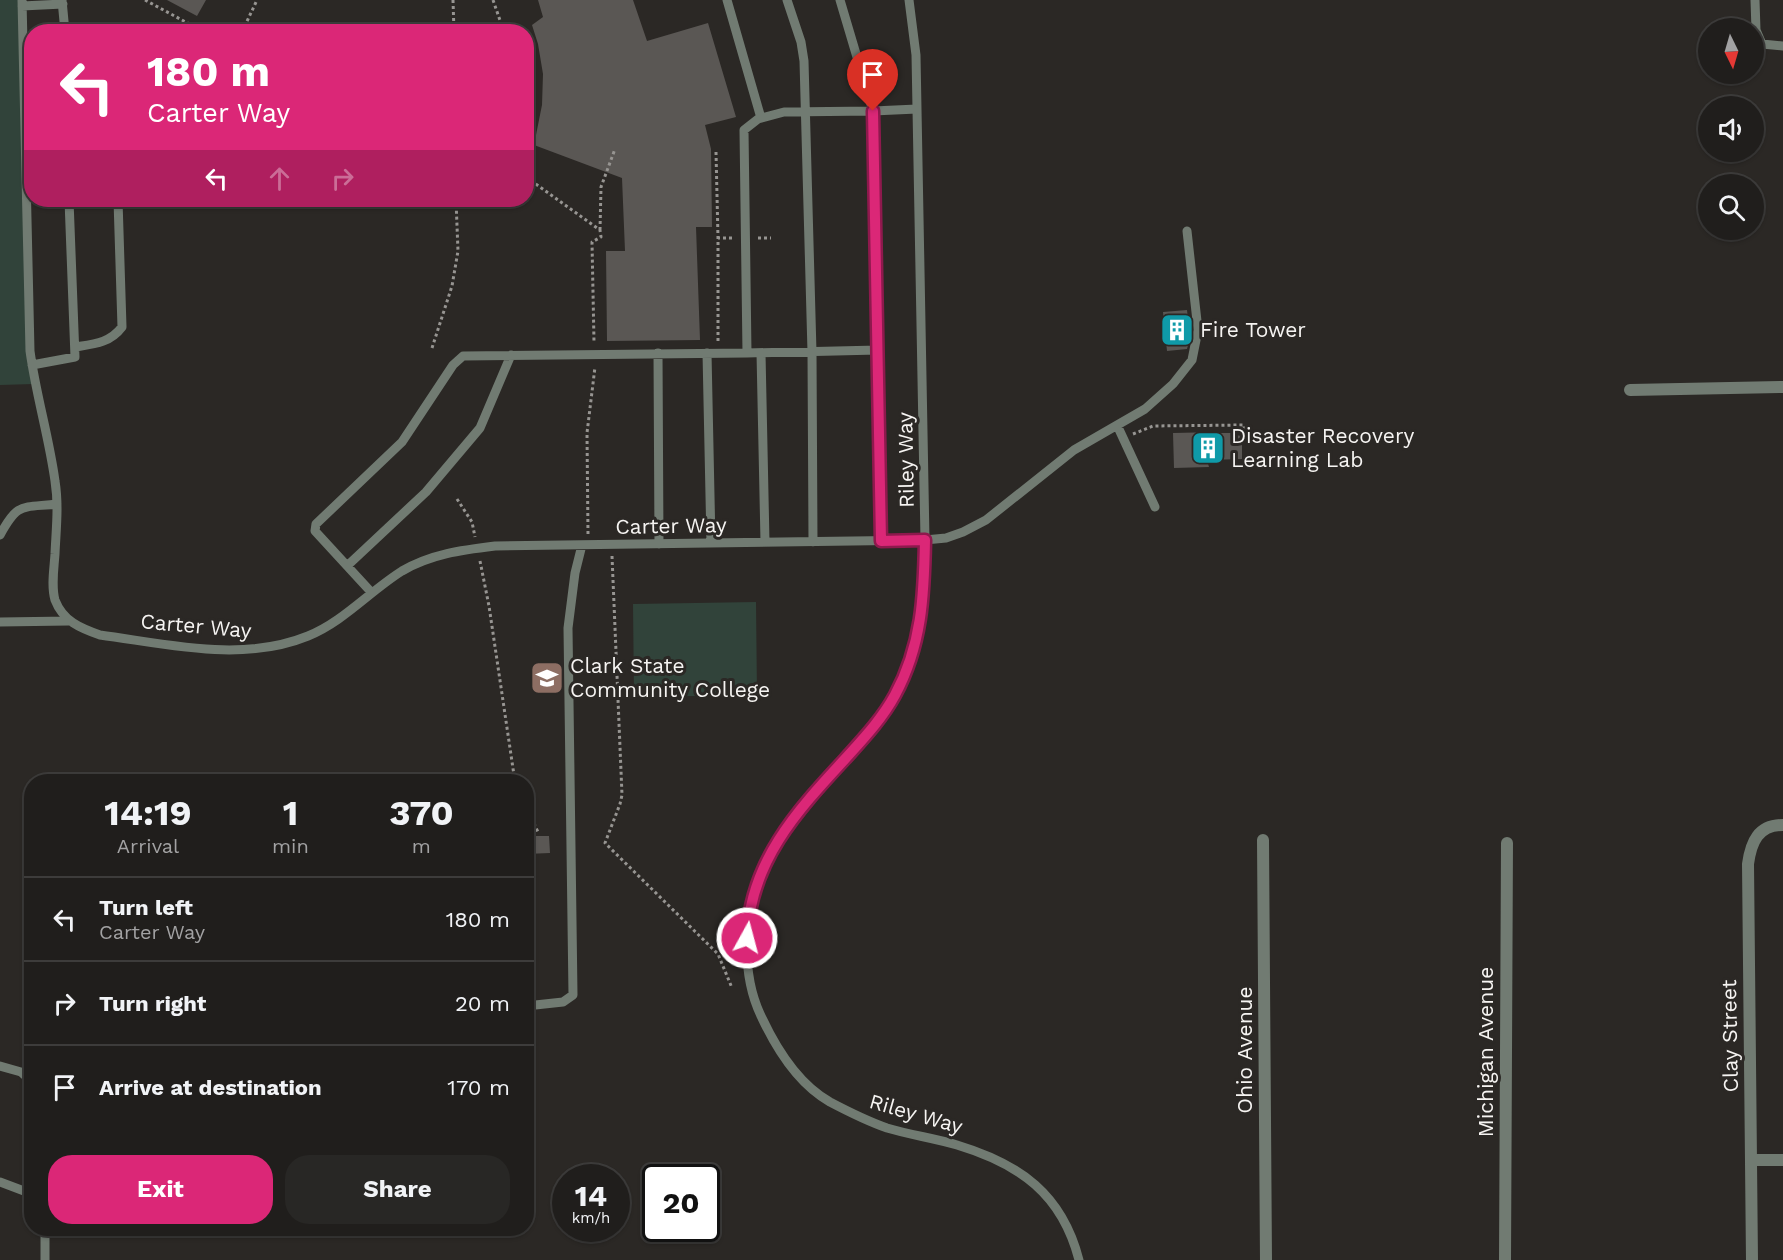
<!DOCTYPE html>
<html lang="en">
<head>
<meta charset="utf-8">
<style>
  :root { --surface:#201e1c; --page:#282725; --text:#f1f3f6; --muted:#a2a2a3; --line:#3d3c3b; --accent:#db2777 }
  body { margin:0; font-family:"Work Sans",sans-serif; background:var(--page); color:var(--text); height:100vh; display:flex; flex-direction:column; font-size:22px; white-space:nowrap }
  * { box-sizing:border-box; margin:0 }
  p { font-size:20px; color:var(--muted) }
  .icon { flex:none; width:33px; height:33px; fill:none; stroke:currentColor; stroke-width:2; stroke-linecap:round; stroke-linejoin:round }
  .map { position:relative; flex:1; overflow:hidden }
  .drawer { position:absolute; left:24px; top:774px; width:510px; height:462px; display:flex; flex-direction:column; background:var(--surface); border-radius:24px; box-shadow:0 2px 4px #0004,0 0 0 2px var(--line) }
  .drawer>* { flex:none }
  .top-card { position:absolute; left:24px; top:24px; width:510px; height:183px; border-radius:24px; box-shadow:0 2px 4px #0004,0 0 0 2px var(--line); background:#db2777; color:#fff; overflow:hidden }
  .needle { width:39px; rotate:175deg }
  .tools { position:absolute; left:1698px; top:18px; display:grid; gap:12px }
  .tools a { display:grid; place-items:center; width:66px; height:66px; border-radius:50%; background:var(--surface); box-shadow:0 2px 4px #0004,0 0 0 2px var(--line); font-size:30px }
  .speed { position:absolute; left:552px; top:1164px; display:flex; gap:12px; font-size:30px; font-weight:700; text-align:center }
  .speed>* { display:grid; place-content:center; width:78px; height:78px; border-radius:50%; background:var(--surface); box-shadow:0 2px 4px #0004,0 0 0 2px var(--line); line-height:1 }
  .speed small { font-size:15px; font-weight:400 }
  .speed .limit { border:3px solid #111; border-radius:9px; background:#fff; color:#111 }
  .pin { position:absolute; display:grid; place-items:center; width:51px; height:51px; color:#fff; margin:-62px -26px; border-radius:50% 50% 50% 0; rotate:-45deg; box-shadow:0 0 6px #0007 }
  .pin .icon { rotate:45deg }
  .me { position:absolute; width:66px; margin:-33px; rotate:7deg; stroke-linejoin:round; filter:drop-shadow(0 0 4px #0008) }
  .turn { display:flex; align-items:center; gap:21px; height:126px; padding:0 24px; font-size:27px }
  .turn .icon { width:78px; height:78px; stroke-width:2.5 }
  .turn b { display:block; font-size:42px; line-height:51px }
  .lanes { display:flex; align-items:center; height:57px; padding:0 24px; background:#0003; justify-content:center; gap:30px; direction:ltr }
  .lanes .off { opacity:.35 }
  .eta { display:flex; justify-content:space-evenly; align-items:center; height:102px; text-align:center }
  .eta b { font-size:36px; font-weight:700; line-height:42px }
  .cta { display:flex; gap:12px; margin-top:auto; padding:12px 24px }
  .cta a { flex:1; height:69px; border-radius:24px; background:var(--accent); color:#fff; font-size:24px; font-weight:700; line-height:69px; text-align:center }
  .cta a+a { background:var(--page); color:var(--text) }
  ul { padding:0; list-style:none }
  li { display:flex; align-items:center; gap:18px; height:84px; padding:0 24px; border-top:2px solid var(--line) }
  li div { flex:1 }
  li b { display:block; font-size:22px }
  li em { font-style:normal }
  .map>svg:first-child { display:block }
  .green { fill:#31433a }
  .building { fill:#5a5754 }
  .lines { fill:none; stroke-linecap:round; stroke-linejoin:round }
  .path { stroke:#979592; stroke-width:3; stroke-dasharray:3 3; stroke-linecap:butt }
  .service { stroke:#717b72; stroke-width:9 }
  .minor { stroke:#717b72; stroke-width:12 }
  .route-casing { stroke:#8e194d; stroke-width:15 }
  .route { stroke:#db2777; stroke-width:10 }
  .labels { text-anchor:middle; stroke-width:6; stroke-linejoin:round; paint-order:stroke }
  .poi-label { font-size:21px; fill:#f6f4f2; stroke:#2b2825; text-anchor:start }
  .street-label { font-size:21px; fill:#f6f4f2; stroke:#2b2825 }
</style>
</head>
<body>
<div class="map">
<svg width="1783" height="1260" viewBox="0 0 1783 1260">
  <rect width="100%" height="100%" fill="#2b2825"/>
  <path class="green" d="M 0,0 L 22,0 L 34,384 L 0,385 Z
    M 756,602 L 757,695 L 634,697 L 633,604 Z"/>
  <path class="building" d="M 167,0 L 206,0 L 197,16 Z
    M 538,0 L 633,0 L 647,41 L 708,23 L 736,117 L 705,125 L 711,149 L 712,227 L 696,227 L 700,340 L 607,341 L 606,251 L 625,251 L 622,178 L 534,145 L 542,105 L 543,74 L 538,44 L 532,25 L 543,17 Z
    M 1187,310 L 1190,337 L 1187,349 L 1167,351 L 1163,312 Z
    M 1218,432 L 1218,433 L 1233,433 L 1234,435 L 1242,436 L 1242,459 L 1207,460 L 1209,467 L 1174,468 L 1173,433 Z
    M 526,836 L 549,836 L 550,853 L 526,854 Z"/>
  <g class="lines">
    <path class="path" d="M 145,0 L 204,32
      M 453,0 L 454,32
      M 493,0 L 504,32
      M 242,32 L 257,0
      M 716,152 L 718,238
      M 526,177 L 600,230 L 601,237 L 592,242 L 594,342
      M 600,230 L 601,187 L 615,149
      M 758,238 L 771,238
      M 718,341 L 718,238 L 733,238
      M 432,348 L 452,286 L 458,251 L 456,200
      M 1133,434 L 1153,426 L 1244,425 L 1244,443
      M 457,499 L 472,522 L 475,537
      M 588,534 L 587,433 L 595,367
      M 612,556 L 622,795 L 620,804 L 605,843 L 718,954 L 732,988
      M 480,561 L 489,606 L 515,782
      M 526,807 L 538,832"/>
    <path class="service" d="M 22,0 L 30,351 C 36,395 49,437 55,481 C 59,506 56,530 55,554 C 54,569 51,586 55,600 C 63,621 80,628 100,635 C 168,644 242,663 308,636 C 343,622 370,591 402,571 C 431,554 462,550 495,546 L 925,540 L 946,538 L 963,532 L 986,520 L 1074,450 L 1145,409 L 1173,384 L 1192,360 L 1198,330 L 1187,231
      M 62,0 L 65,32
      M 727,0 L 761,118
      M 787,0 L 801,42 L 804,61 L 812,352 L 813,542
      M 840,0 L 873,111 L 784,112 L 758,119 L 744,130 L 747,353 L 878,350
      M 909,0 L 916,55 L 917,109 L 925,540 C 924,597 922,643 895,694 C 883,718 864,738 846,758 C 796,813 750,860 747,939 C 746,966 750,994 762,1018 C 777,1050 798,1084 830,1102 C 849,1112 867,1121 887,1128 C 910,1135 934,1138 957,1145 C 1020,1164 1062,1194 1079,1260
      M 1755,0 L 1756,30 L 1762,44 L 1783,46
      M 22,6 L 63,4
      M 130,32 L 130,30
      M 75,347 C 94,344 110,343 122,327 L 118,200
      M 658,353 L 659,544
      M 707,353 L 711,543
      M 761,353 L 765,542
      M 32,365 L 75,357 L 69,200
      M 1117,425 L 1155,507
      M 0,535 C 18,502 21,508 57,504
      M 881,541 L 873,111 L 917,109
      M 347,566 L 426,492 L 480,428 L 511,355
      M 372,593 L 315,531 L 316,524 L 402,442 L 453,365 L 463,356 L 747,353
      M 0,622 L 69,621
      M 526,1006 L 563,1002 L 573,995 L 568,628 L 575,573 L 582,545
      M 0,1066 L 21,1072 L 32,1082
      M 0,1182 L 32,1194
      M 45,1260 L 45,1228"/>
    <path class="minor" d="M 1630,390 L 1783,387
      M 1263,840 L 1266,1260
      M 1751,1160 L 1783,1160
      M 1505,1260 L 1507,843
      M 1752,1260 L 1748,864 C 1751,842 1758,825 1783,825"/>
  </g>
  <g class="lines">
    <g class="route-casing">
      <path id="route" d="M 747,938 C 750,862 796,812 845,759 C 863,739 882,719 895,695 C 922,645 924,596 925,540 L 881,541 L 873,111"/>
    </g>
    <use href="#route" class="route"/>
  </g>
  <defs>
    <g id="building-square" transform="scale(1.725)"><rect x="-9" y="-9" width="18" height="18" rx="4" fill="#0f9aa8" stroke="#2b2825"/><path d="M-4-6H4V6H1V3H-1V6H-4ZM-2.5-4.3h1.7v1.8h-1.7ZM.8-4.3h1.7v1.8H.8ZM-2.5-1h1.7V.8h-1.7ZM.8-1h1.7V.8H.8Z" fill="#fff"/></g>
    <g id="university-square" transform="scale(1.725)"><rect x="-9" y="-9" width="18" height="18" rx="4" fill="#8d6e63" stroke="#2b2825"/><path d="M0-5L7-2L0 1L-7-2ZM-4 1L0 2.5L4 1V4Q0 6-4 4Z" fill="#fff"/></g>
  </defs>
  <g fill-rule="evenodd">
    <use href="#building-square" x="1177" y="330"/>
    <use href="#building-square" x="1208" y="448"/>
    <use href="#university-square" x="547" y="678"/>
  </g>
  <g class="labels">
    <g class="poi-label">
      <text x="1200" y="337">Fire Tower</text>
      <text x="1231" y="443">Disaster Recovery<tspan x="1231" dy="24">Learning Lab</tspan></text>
      <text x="570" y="673">Clark State<tspan x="570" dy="24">Community College</tspan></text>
    </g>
    <g class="street-label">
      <text transform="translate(906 460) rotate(-91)" y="7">Riley Way</text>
      <text transform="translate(671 526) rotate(-1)" y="7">Carter Way</text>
      <text transform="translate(196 626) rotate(5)" y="7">Carter Way</text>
      <text transform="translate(1730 1036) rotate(-91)" y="7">Clay Street</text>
      <text transform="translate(1245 1050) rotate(-90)" y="7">Ohio Avenue</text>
      <text transform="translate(1486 1052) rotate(-90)" y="7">Michigan Avenue</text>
      <text transform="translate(916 1114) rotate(16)" y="7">Riley Way</text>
    </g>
  </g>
</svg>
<div class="tools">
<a><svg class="needle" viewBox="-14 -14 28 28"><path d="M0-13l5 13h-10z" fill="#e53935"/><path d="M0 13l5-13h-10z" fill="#a2a2a3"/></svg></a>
<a><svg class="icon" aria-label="sound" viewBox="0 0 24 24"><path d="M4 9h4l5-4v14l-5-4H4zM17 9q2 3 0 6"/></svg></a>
<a><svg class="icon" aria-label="search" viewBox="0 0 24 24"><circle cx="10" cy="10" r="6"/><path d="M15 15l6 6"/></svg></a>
</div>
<div class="speed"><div>14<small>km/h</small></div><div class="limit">20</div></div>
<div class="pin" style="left:873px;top:111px;background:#d93025"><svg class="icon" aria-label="arrive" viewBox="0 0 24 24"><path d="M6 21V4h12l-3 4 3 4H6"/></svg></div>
<svg class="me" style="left:747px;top:938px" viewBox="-20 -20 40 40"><circle r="17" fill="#db2777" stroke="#fff" stroke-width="3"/><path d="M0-11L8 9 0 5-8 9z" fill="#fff"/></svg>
<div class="top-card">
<div class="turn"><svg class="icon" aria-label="left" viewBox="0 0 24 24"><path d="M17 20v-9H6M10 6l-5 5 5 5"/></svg><div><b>180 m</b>Carter Way</div></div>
<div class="lanes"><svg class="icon" aria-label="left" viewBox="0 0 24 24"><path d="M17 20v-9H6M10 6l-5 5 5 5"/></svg><svg class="icon off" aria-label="ahead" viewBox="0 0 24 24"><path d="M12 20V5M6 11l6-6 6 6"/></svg><svg class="icon off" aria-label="right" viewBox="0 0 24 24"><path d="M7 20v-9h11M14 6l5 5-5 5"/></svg></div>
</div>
<section class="drawer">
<div class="eta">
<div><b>14:19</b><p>Arrival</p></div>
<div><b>1</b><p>min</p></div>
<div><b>370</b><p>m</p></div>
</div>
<ul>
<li><svg class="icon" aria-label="left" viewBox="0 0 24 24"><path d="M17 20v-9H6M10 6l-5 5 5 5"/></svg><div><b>Turn left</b><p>Carter Way</p></div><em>180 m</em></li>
<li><svg class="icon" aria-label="right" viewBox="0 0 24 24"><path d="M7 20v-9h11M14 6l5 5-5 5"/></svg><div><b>Turn right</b></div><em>20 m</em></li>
<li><svg class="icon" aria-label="arrive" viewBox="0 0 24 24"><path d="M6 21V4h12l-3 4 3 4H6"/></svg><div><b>Arrive at destination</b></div><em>170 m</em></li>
</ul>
<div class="cta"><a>Exit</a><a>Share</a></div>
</section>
</div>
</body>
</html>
